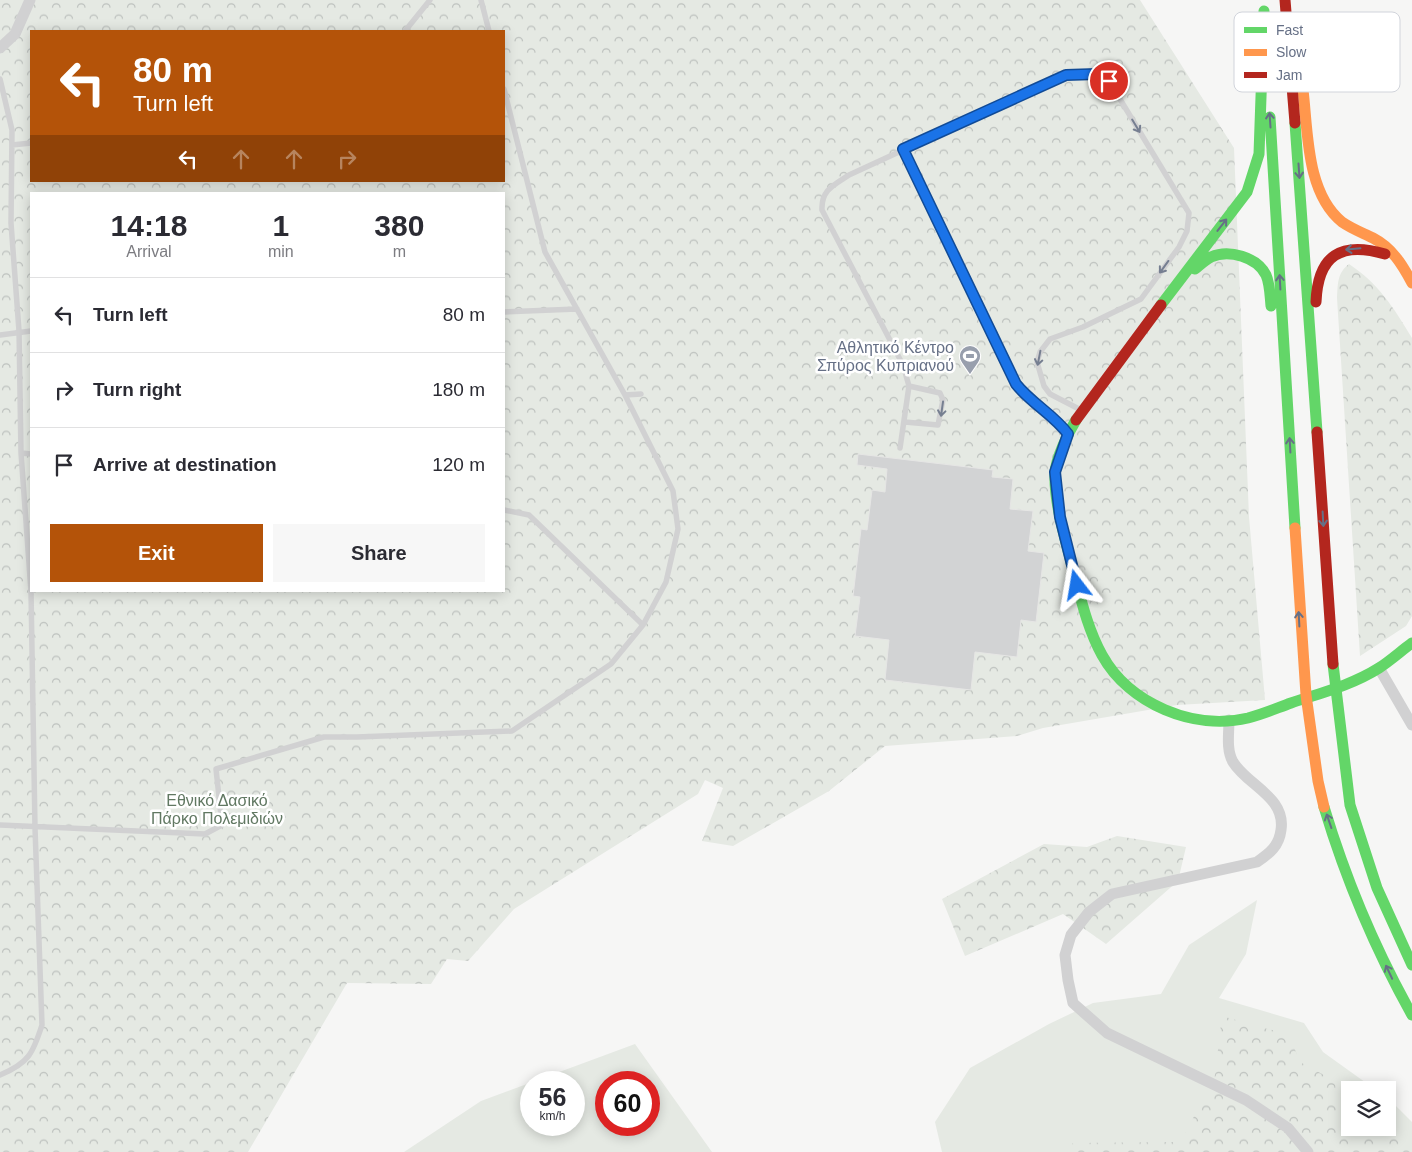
<!DOCTYPE html>
<html lang="en">
<head>
<meta charset="utf-8">
<style>
  :root { --surface:#fff; --page:#f7f7f7; --text:#2b2b33; --muted:#7c7c81; --line:#e1e1e2; --accent:#b45309 }
  body { margin:0; font-family:Helvetica,sans-serif; background:var(--page); color:var(--text); height:100vh; display:flex; flex-direction:column; font-size:19px; white-space:nowrap }
  * { box-sizing:border-box; margin:0 }
  p { font-size:16px; color:var(--muted) }
  .icon { flex:none; width:28px; height:28px; fill:none; stroke:currentColor; stroke-width:2; stroke-linecap:round; stroke-linejoin:round }
  .map { position:relative; flex:1; overflow:hidden }
  .panel { position:absolute; left:30px; top:192px; width:475px; height:400px; display:flex; flex-direction:column; background:var(--surface); border-radius:0px; box-shadow:0 2px 12px #0003 }
  .panel>* { flex:none }
  .top-card { position:absolute; left:30px; top:30px; width:475px; height:152px; border-radius:0px; box-shadow:0 2px 12px #0003; background:#b45309; color:#fff; overflow:hidden }
  .controls { position:absolute; left:1341px; top:1081px; display:grid; gap:10px }
  .controls a { display:grid; place-items:center; width:55px; height:55px; border-radius:0px; background:var(--surface); box-shadow:0 2px 12px #0003; font-size:25px }
  .speed { position:absolute; left:520px; top:1071px; display:flex; gap:10px; font-size:25px; font-weight:700; text-align:center }
  .speed>* { display:grid; place-content:center; width:65px; height:65px; border-radius:50%; background:var(--surface); box-shadow:0 2px 12px #0003; line-height:1 }
  .speed small { font-size:12px; font-weight:400 }
  .speed .limit { border:8px solid #d22; background:#fff; color:#111 }
  .pin { position:absolute; display:grid; place-items:center; width:42px; height:42px; color:#fff; margin:-21px; border:2px solid #fff; border-radius:50%; box-shadow:0 1px 5px #0007 }
  .me { position:absolute; width:55px; margin:-28px; rotate:346deg; stroke-linejoin:round; filter:drop-shadow(0 0 4px #0008) }
  .turn { display:flex; align-items:center; gap:18px; height:105px; padding:0 20px; font-size:22px }
  .turn .icon { width:65px; height:65px; stroke-width:2.5 }
  .turn b { display:block; font-size:35px; line-height:42px }
  .lanes { display:flex; align-items:center; height:48px; padding:0 20px; background:#0003; justify-content:center; gap:25px; direction:ltr }
  .lanes .off { opacity:.35 }
  .eta { display:flex; justify-content:space-evenly; align-items:center; height:85px; text-align:center }
  .eta b { font-size:30px; font-weight:600; line-height:35px }
  .action { display:flex; gap:10px; margin-top:auto; padding:10px 20px }
  .action a { flex:1; height:58px; border-radius:0px; background:var(--accent); color:#fff; font-size:20px; font-weight:600; line-height:58px; text-align:center }
  .action a+a { background:var(--page); color:var(--text) }
  ul { padding:0; list-style:none }
  li { display:flex; align-items:center; gap:15px; height:75px; padding:0 20px; border-top:1px solid var(--line) }
  li div { flex:1 }
  li b { display:block; font-size:19px }
  li em { font-style:normal }
  .map>svg:first-child { display:block }
  .grass { fill:#e5e9e3; fill-rule:evenodd }
  .park { fill:url(#park-crowns); fill-rule:evenodd }
  .building { fill:#d2d3d4; stroke:#e6e6e5 }
  .lines { fill:none; stroke-linecap:round; stroke-linejoin:round }
  .lane { stroke:#d1d1d2; stroke-width:5.5 }
  .street { stroke:#d1d1d2; stroke-width:11 }
  .fast { stroke:#63d668; stroke-width:11 }
  .slow { stroke:#ff974d; stroke-width:11 }
  .jam { stroke:#b3261e; stroke-width:11 }
  .oneway { stroke:#667086 }
  .oneway2 { stroke:#767f91 }
  .route-casing { stroke:#114b97; stroke-width:12 }
  .route { stroke:#1a73e8; stroke-width:9 }
  .labels { text-anchor:middle; stroke-width:5; stroke-linejoin:round; paint-order:stroke }
  .poi-label { font-size:16px; fill:#667086; stroke:#fff; text-anchor:end }
  .park-label { font-size:16px; fill:#617862; stroke:#fff }
  .key { fill:#fff; stroke:#d1d4db; stroke-width:1 }
  .key-label { font-size:14px; fill:#667086 }
</style>
</head>
<body>
<div class="map">
<svg width="1412" height="1152" viewBox="0 0 1412 1152">
  <defs>
    <pattern id="park-crowns" width="20" height="18" patternUnits="userSpaceOnUse" patternTransform="scale(1.25)"><rect width="20" height="18" fill="#e5e9e3"/><path d="M2 6a3 3 0 1 1 6 0M12 15a3 3 0 1 1 6 0" fill="none" stroke="#bdc1be"/></pattern>
  </defs>
  <rect width="100%" height="100%" fill="#f6f6f5"/>
  <path class="grass" d="M 1257,900 L 1246,954 L 1219,998 L 1304,1023 L 1323,1052 L 1376,1090 L 1350,1090 L 1350,1128 L 1388,1128 L 1388,1098 L 1412,1122 L 1412,1152 L 942,1152 L 935,1122 L 970,1068 L 1049,1024 L 1093,1003 L 1161,994 L 1189,945 Z
    M 635,1044 L 712,1152 L 404,1152 L 481,1101 ZM 574,1082 L 574,1125 L 531,1125 L 531,1082 ZM 606,1082 L 649,1082 L 649,1125 L 606,1125 Z"/>
  <path class="park" d="M 0,0 L 1140,0 L 1234,148 L 1249,517 L 1265,700 L 1177,705 L 1043,728 L 1017,736 L 885,746 L 829,791 L 733,846 L 702,841 L 723,788 L 705,780 L 698,794 L 514,909 L 468,961 L 447,959 L 431,984 L 347,983 L 248,1152 L 0,1152 ZM 31,31 L 504,31 L 504,181 L 31,181 ZM 31,194 L 504,194 L 504,591 L 31,591 Z
    M 1349,264 C 1378,283 1394,308 1412,338 L 1412,616 L 1406,626 L 1360,656 L 1337,298 C 1338,284 1337,273 1349,264 Z
    M 1117,836 L 1186,847 L 1178,881 L 1106,944 L 1063,914 L 965,956 L 942,899 L 1044,844 L 1087,847 Z
    M 1222,1016 L 1289,1035 L 1300,1062 L 1335,1081 L 1339,1125 L 1350,1121 L 1350,1128 L 1388,1128 L 1388,1125 L 1412,1142 L 1412,1152 L 1065,1152 L 1073,1143 L 1181,1142 L 1215,1075 Z"/>
  <path class="building" d="M 858,454 L 993,470 L 992,477 L 1013,479 L 1010,509 L 1033,511 L 1028,551 L 1044,553 L 1036,622 L 1021,620 L 1017,657 L 975,652 L 971,690 L 885,680 L 889,640 L 855,636 L 860,597 L 853,596 L 861,529 L 867,530 L 872,490 L 885,492 L 887,469 L 857,465 Z"/>
  <g class="lines">
    <path class="lane" d="M 481,0 L 489,31
      M 405,31 L 430,0
      M 0,79 L 12,130 L 11,223 L 19,331 L 21,453 L 31,591
      M 504,89 L 545,252 L 625,395 L 641,394
      M 12,145 L 31,143
      M 903,149 L 1016,384 L 1027,398 L 1067,433
      M 504,312 L 577,309
      M 0,335 L 31,331
      M 905,422 L 938,425 L 943,400 L 940,393 L 909,386
      M 900,448 L 909,386 L 903,365 L 822,210 C 821,190 834,185 849,175 L 1066,75 C 1082,73 1095,73 1109,81 L 1189,213 L 1187,231 L 1179,247 L 1141,299 L 1083,327 L 1050,339 L 1040,352 L 1037,362 L 1044,386 L 1050,394 L 1079,409
      M 21,453 L 31,454
      M 504,510 L 529,515 L 643,625 L 666,582 L 678,529 L 673,491 L 625,395
      M 0,825 L 205,834 L 222,825 L 216,769 L 324,737 L 357,737 L 512,731 L 611,664 L 643,625
      M 0,1075 C 29,1063 33,1053 42,1025 L 35,828 L 31,591"/>
    <path class="street" d="M 0,48 L 15,34 L 30,0
      M 1379,668 L 1412,725
      M 1229,720 C 1229,733 1226,750 1233,762 C 1248,786 1286,797 1281,830 C 1279,846 1270,853 1257,862 L 1112,894 L 1089,912 L 1071,935 L 1065,955 L 1068,980 L 1073,1003 L 1107,1033 L 1246,1100 L 1288,1128 L 1308,1152"/>
    <path class="fast" d="M 1270,117 L 1295,528
      M 1295,123 L 1317,432
      M 1195,269 C 1200,265 1205,260 1211,257 C 1229,249 1257,257 1266,275 C 1270,284 1270,296 1271,306
      M 1161,305 L 1247,192 L 1259,154 L 1264,11
      M 1076,420 C 1068,433 1056,458 1055,473 C 1054,502 1064,534 1071,562 C 1080,594 1086,626 1102,655 C 1129,704 1194,731 1248,718 C 1263,714 1277,708 1291,703 C 1321,693 1352,685 1379,668 C 1390,661 1401,651 1412,643
      M 1333,664 L 1350,805 L 1377,888 L 1412,965
      M 1324,807 C 1346,880 1375,949 1412,1015"/>
    <path class="slow" d="M 1303,90 C 1308,131 1306,193 1342,222 C 1352,229 1363,233 1373,238 C 1392,248 1402,264 1412,283
      M 1295,528 L 1306,695 L 1318,781 L 1324,807"/>
    <path class="jam" d="M 1285,0 L 1295,123
      M 1316,302 C 1318,255 1341,241 1385,254
      M 1076,420 L 1161,305
      M 1317,432 L 1333,664"/>
  </g>
  <defs><path id="oneway-shaft" d="M-6 0H5M1.5-3L5.5 0L1.5 3" fill="none" stroke-width="1.6" stroke-linecap="round" stroke-linejoin="round" transform="scale(1.25)"/></defs>
  <g class="oneway">
    <use href="#oneway-shaft" transform="translate(1270 120) rotate(-94)"/>
    <use href="#oneway-shaft" transform="translate(1299 171) rotate(86)"/>
    <use href="#oneway-shaft" transform="translate(1222 225) rotate(-52)"/>
    <use href="#oneway-shaft" transform="translate(1353 249) rotate(175)"/>
    <use href="#oneway-shaft" transform="translate(1280 282) rotate(-93)"/>
    <use href="#oneway-shaft" transform="translate(1290 445) rotate(-93)"/>
    <use href="#oneway-shaft" transform="translate(1323 519) rotate(87)"/>
    <use href="#oneway-shaft" transform="translate(1299 619) rotate(-93)"/>
    <use href="#oneway-shaft" transform="translate(1329 821) rotate(-109)"/>
    <use href="#oneway-shaft" transform="translate(1389 972) rotate(-115)"/>
  </g>
  <g class="oneway2">
    <use href="#oneway-shaft" transform="translate(1136 126) rotate(59)"/>
    <use href="#oneway-shaft" transform="translate(1164 267) rotate(126)"/>
    <use href="#oneway-shaft" transform="translate(1039 358) rotate(101)"/>
    <use href="#oneway-shaft" transform="translate(942 409) rotate(98)"/>
  </g>
  <g class="lines">
    <g class="route-casing">
      <path id="route" d="M 1077,585 L 1060,517 L 1055,472 L 1068,434 C 1054,415 1031,403 1016,384 L 903,149 L 1066,75 L 1097,74 L 1109,81"/>
    </g>
    <use href="#route" class="route"/>
  </g>
  <defs>
    <g id="stadium-pin" transform="scale(1.125)"><path d="M0 17L-7.5 6A9.5 9.5 0 1 1 7.5 6Z" fill="#989fad" stroke="#fff"/><path d="M0-5a6.5 5 0 1 0 0 10a6.5 5 0 1 0 0-10ZM-3.5-1.8h7v3.6h-7Z" fill="#fff"/></g>
  </defs>
  <g fill-rule="evenodd">
    <use href="#stadium-pin" x="970" y="356"/>
  </g>
  <g class="labels">
    <g class="poi-label">
      <text x="954" y="353">Αθλητικό Κέντρο<tspan x="954" dy="18">Σπύρος Κυπριανού</tspan></text>
    </g>
    <g class="park-label">
      <text x="217" y="806">Εθνικό Δασικό<tspan x="217" dy="18">Πάρκο Πολεμιδιών</tspan></text>
    </g>
  </g>
  <rect x="1234" y="12" width="166" height="80" rx="8" class="key"/>
  <rect x="1244" y="27" width="23" height="6" fill="#63d668"/>
  <rect x="1244" y="49" width="23" height="7" fill="#ff974d"/>
  <rect x="1244" y="72" width="23" height="6" fill="#b3261e"/>
  <g class="key-label">
    <text x="1276" y="35">Fast</text>
    <text x="1276" y="57">Slow</text>
    <text x="1276" y="80">Jam</text>
  </g>
</svg>
<div class="controls">
<a><svg class="icon" aria-label="layers" viewBox="0 0 24 24"><path d="M12 4l9 5-9 5-9-5zM3 14l9 5 9-5"/></svg></a>
</div>
<div class="speed"><div>56<small>km/h</small></div><div class="limit">60</div></div>
<div class="pin" style="left:1109px;top:81px;background:#d93025"><svg class="icon" aria-label="arrive" viewBox="0 0 24 24"><path d="M6 21V4h12l-3 4 3 4H6"/></svg></div>
<svg class="me" style="left:1077px;top:585px" viewBox="-20 -20 40 40"><path d="M0-17L14 15 0 8-14 15z" fill="#1a73e8" stroke="#fff" stroke-width="4"/></svg>
<div class="top-card">
<div class="turn"><svg class="icon" aria-label="left" viewBox="0 0 24 24"><path d="M17 20v-9H6M10 6l-5 5 5 5"/></svg><div><b>80 m</b>Turn left</div></div>
<div class="lanes"><svg class="icon" aria-label="left" viewBox="0 0 24 24"><path d="M17 20v-9H6M10 6l-5 5 5 5"/></svg><svg class="icon off" aria-label="ahead" viewBox="0 0 24 24"><path d="M12 20V5M6 11l6-6 6 6"/></svg><svg class="icon off" aria-label="ahead" viewBox="0 0 24 24"><path d="M12 20V5M6 11l6-6 6 6"/></svg><svg class="icon off" aria-label="right" viewBox="0 0 24 24"><path d="M7 20v-9h11M14 6l5 5-5 5"/></svg></div>
</div>
<section class="panel">
<div class="eta">
<div><b>14:18</b><p>Arrival</p></div>
<div><b>1</b><p>min</p></div>
<div><b>380</b><p>m</p></div>
</div>
<ul>
<li><svg class="icon" aria-label="left" viewBox="0 0 24 24"><path d="M17 20v-9H6M10 6l-5 5 5 5"/></svg><div><b>Turn left</b></div><em>80 m</em></li>
<li><svg class="icon" aria-label="right" viewBox="0 0 24 24"><path d="M7 20v-9h11M14 6l5 5-5 5"/></svg><div><b>Turn right</b></div><em>180 m</em></li>
<li><svg class="icon" aria-label="arrive" viewBox="0 0 24 24"><path d="M6 21V4h12l-3 4 3 4H6"/></svg><div><b>Arrive at destination</b></div><em>120 m</em></li>
</ul>
<div class="action"><a>Exit</a><a>Share</a></div>
</section>
</div>
</body>
</html>
